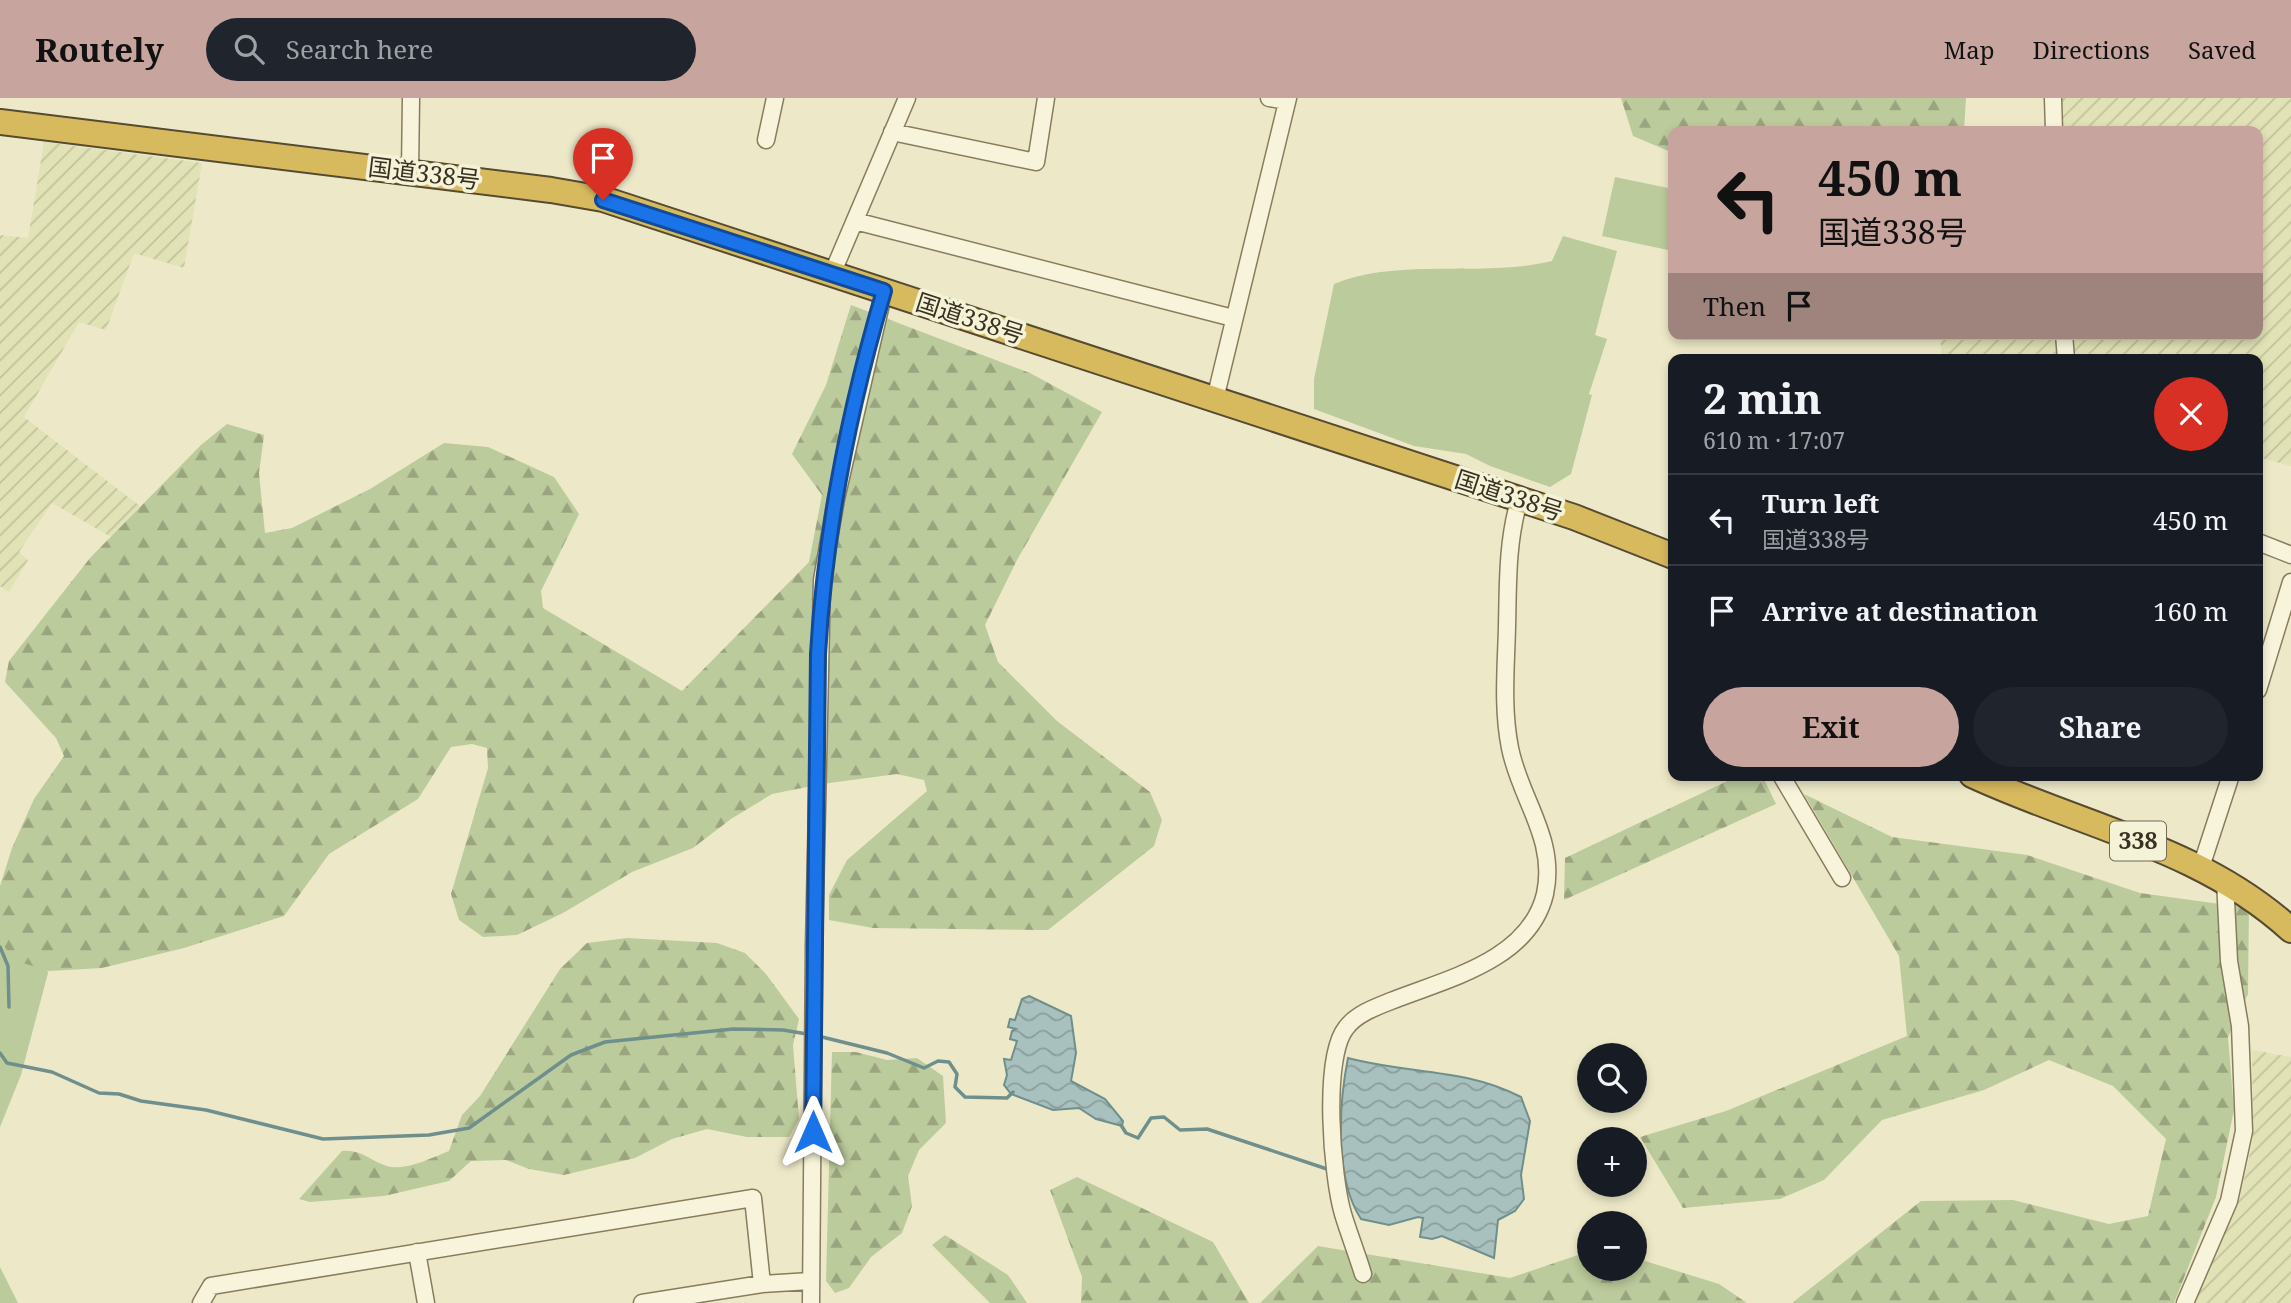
<!DOCTYPE html>
<html lang="en">
<head>
<meta charset="utf-8">
<style>
  :root { --surface:#171b24; --page:#20242c; --text:#f1f3f6; --muted:#9ea1a6; --line:#363941; --accent:#c7a49d }
  body { margin:0; font-family:"Noto Serif","Noto Sans JP",serif; background:var(--page); color:var(--text); height:100vh; display:flex; flex-direction:column; font-size:26px; white-space:nowrap }
  * { box-sizing:border-box; margin:0 }
  p { font-size:23px; color:var(--muted) }
  .icon { flex:none; width:38px; height:38px; fill:none; stroke:currentColor; stroke-width:2; stroke-linecap:round; stroke-linejoin:round }
  .map { position:relative; flex:1; overflow:hidden }
  .details { position:absolute; left:1668px; top:256px; width:595px; height:427px; display:flex; flex-direction:column; background:var(--surface); border-radius:14px; box-shadow:0 4px 10px #0003 }
  .details>* { flex:none }
  .hud { position:absolute; left:1668px; top:28px; width:595px; height:214px; border-radius:14px; box-shadow:0 4px 10px #0003; background:#c7a49d; color:#111; overflow:hidden }
  .tools { position:absolute; left:1577px; top:945px; display:grid; gap:14px }
  .tools a { display:grid; place-items:center; width:70px; height:70px; border-radius:50%; background:var(--surface); box-shadow:0 4px 10px #0003; font-size:35px }
  .pin { position:absolute; display:grid; place-items:center; width:60px; height:60px; color:#fff; margin:-72px -30px; border-radius:50% 50% 50% 0; rotate:-45deg; box-shadow:0 0 7px #0007 }
  .pin .icon { rotate:45deg }
  .me { position:absolute; width:77px; margin:-38px; rotate:0deg; stroke-linejoin:round; filter:drop-shadow(0 0 5px #0008) }
  .turn { display:flex; align-items:center; gap:24px; height:147px; padding:0 35px; font-size:32px }
  .turn .icon { width:91px; height:91px; stroke-width:2.5 }
  .turn b { display:block; font-size:49px; line-height:60px }
  .then { display:flex; align-items:center; height:66px; padding:0 35px; background:#0003; gap:14px; font-size:26px }
  .round { display:grid; place-items:center; flex:none; width:74px; height:74px; border-radius:37px; background:var(--page) }
  .headline { display:flex; align-items:center; justify-content:space-between; height:119px; padding:0 35px }
  h1 { font-size:42px; font-weight:700; line-height:52px }
  .action { display:flex; gap:14px; margin-top:auto; padding:14px 35px }
  .action a { flex:1; height:80px; border-radius:42px; background:var(--accent); color:#111; font-size:28px; font-weight:700; line-height:80px; text-align:center }
  .action a+a { background:var(--page); color:var(--text) }
  ul { padding:0; list-style:none }
  li { display:flex; align-items:center; gap:21px; height:91px; padding:0 35px; border-top:2px solid var(--line) }
  li div { flex:1 }
  li b { display:block; font-size:26px }
  li em { font-style:normal }
  header { display:flex; align-items:center; gap:42px; box-sizing:border-box; height:98px; padding:0 35px; background:var(--accent); color:#111 }
  header strong { font-size:33px }
  nav { display:flex; gap:38px; margin-inline-start:auto; font-size:24px }
  .search { width:490px; height:63px; background:var(--page); display:flex; align-items:center; gap:18px; box-sizing:border-box; padding:0 24px; border-radius:38px; color:var(--muted); font-size:26px }
  .map>svg:first-child { display:block }
  .farmland { fill:url(#farmland-furrows) }
  .green { fill:#bccb9c }
  .forest { fill:url(#forest-firs) }
  .water { fill:url(#water-waves); stroke:#6f8f8d; stroke-width:2 }
  .lines { fill:none; stroke-linecap:round; stroke-linejoin:round }
  .stream { stroke:#6f8f8d; stroke-width:3.5 }
  .minor-casing { stroke:#887c5e; stroke-width:19 }
  .highway-casing { stroke:#564a31; stroke-width:28 }
  .minor { stroke:#f8f4db; stroke-width:16 }
  .highway { stroke:#d7b95e; stroke-width:24 }
  .route-casing { stroke:#114b97; stroke-width:18 }
  .route { stroke:#1a73e8; stroke-width:12 }
  .labels { text-anchor:middle; stroke-width:7; stroke-linejoin:round; paint-order:stroke }
  .shield { fill:#f4f2d7; stroke:#716b58; stroke-width:2 }
  .shield-label { font-size:23px; font-weight:bold; fill:#393121 }
  .street-label { font-size:24px; fill:#393121; stroke:#f4f2d7 }
</style>
</head>
<body>
<header>
<strong>Routely</strong>
<div class="search"><svg class="icon" aria-label="search" viewBox="0 0 24 24"><circle cx="10" cy="10" r="6"/><path d="M15 15l6 6"/></svg>Search here</div>
<nav><a>Map</a><a>Directions</a><a>Saved</a></nav>
</header>
<div class="map">
<svg width="2291" height="1205" viewBox="0 0 2291 1205">
  <defs>
    <pattern id="farmland-furrows" width="10" height="10" patternUnits="userSpaceOnUse" patternTransform="scale(1.75)"><rect width="10" height="10" fill="#e1e2b6"/><path d="M-1 1l2-2M0 10L10 0M9 11l2-2" fill="none" stroke="#c2c29c"/></pattern>
    <pattern id="forest-firs" width="22" height="20" patternUnits="userSpaceOnUse" patternTransform="scale(1.75)"><rect width="22" height="20" fill="#bccb9c"/><path d="M5 1l3.5 6h-7zM16 11l3.5 6h-7z" fill="#9aa57f"/></pattern>
    <pattern id="water-waves" width="16" height="10" patternUnits="userSpaceOnUse" patternTransform="scale(1.75)"><rect width="16" height="10" fill="#a9c1be"/><path d="M0 5q4-4 8 0t8 0" fill="none" stroke="#8b9d9a"/></pattern>
  </defs>
  <rect width="100%" height="100%" fill="#ede9c8"/>
  <path class="farmland" d="M 2060,0 L 2291,0 L 2291,368 L 2258,359 L 2258,261 L 1942,261 L 1940,236 L 2258,236 L 2258,33 L 2062,33 Z
    M 44,44 L 202,65 L 184,170 L 134,155 L 106,232 L 79,224 L 24,319 L 145,412 L 120,444 L 52,405 L 19,454 L 28,462 L 9,494 L 0,488 L 0,137 L 28,140 Z
    M 2252,952 L 2291,959 L 2291,1205 L 2193,1205 L 2240,1099 L 2253,1042 Z"/>
  <path class="green" d="M 1615,79 L 1673,91 L 1673,128 L 1668,152 L 1602,138 Z
    M 1563,138 L 1617,153 L 1595,237 L 1607,241 L 1589,296 L 1592,297 L 1571,376 L 1550,389 L 1490,368 L 1466,356 L 1414,348 L 1314,311 L 1314,281 L 1334,186 C 1398,159 1482,180 1552,163 Z
    M 0,816 L 45,859 L 48,875 L 21,977 L 0,1029 Z
    M 0,1169 L 18,1205 L 0,1205 Z"/>
  <path class="forest" d="M 1621,0 L 1966,0 L 1964,33 L 1673,33 L 1673,55 L 1633,38 Z
    M 851,207 L 1030,275 L 1102,314 L 1017,462 L 985,527 L 998,564 L 1057,623 L 1150,694 L 1162,722 L 1154,748 L 1048,832 L 873,830 L 829,822 L 829,797 L 847,762 L 927,693 L 924,682 L 897,676 L 822,686 L 772,696 L 731,721 L 693,750 L 632,774 L 563,815 L 517,837 L 483,839 L 459,822 L 451,796 L 488,670 L 487,650 L 472,646 L 451,649 L 418,701 L 329,756 L 284,818 L 184,850 L 102,870 L 49,873 L 13,862 L 0,841 L 0,788 L 12,750 L 34,701 L 64,658 L 56,640 L 5,584 L 9,563 L 90,460 L 201,347 L 227,326 L 264,337 L 259,375 L 265,435 L 292,430 L 370,391 L 444,345 L 488,349 L 554,379 L 579,416 L 541,493 L 543,510 L 682,593 L 809,464 L 822,397 L 792,356 L 826,287 Z
    M 1740,677 L 1762,677 L 1776,706 L 1564,802 L 1565,760 Z
    M 1804,696 L 1892,739 L 2027,757 L 2140,795 L 2249,810 L 2248,896 L 2228,939 L 2234,1012 L 2216,1099 L 2174,1205 L 1792,1205 L 1921,1103 L 2013,1102 L 2109,1126 L 2148,1118 L 2166,1041 L 2113,988 L 2049,962 L 1984,992 L 1882,1022 L 1824,1082 L 1780,1101 L 1683,1110 L 1640,1039 L 1726,1013 L 1907,938 L 1899,858 Z
    M 627,840 L 717,845 L 745,855 L 766,876 L 799,921 L 793,947 L 799,1021 L 789,1039 L 747,1039 L 707,1031 L 672,1041 L 635,1060 L 564,1077 L 529,1071 L 506,1062 L 471,1063 L 449,1083 L 384,1098 L 310,1104 L 299,1101 L 342,1053 C 360,1051 368,1061 384,1067 C 403,1075 431,1060 449,1053 L 462,1017 L 480,998 L 560,871 L 587,845 Z
    M 832,954 L 856,954 L 887,962 L 917,960 L 943,978 L 946,1025 L 919,1052 L 908,1078 L 912,1108 L 902,1135 L 871,1159 L 849,1190 L 835,1195 L 826,1183 Z
    M 1077,1079 L 1213,1144 L 1249,1205 L 1081,1205 L 1082,1179 L 1050,1092 Z
    M 945,1137 L 1008,1177 L 1027,1205 L 990,1205 L 932,1147 Z
    M 1318,1148 L 1510,1180 L 1578,1157 L 1589,1158 L 1589,1171 L 1634,1171 L 1635,1162 L 1645,1163 L 1719,1186 L 1747,1205 L 1260,1205 Z"/>
  <path class="water" d="M 1029,898 L 1071,918 L 1076,955 L 1071,983 L 1105,1001 L 1123,1023 L 1122,1028 L 1096,1021 L 1079,1010 L 1053,1012 L 1011,996 L 1004,987 L 1007,977 L 1004,961 L 1011,962 L 1017,943 L 1010,941 L 1012,933 L 1016,931 L 1008,929 L 1010,921 L 1015,922 L 1022,901 Z
    M 1348,960 C 1407,976 1466,970 1521,999 L 1530,1023 L 1521,1077 L 1524,1101 L 1515,1113 L 1498,1122 L 1494,1160 L 1442,1138 L 1432,1141 L 1420,1139 L 1423,1120 L 1418,1119 L 1389,1127 L 1361,1121 C 1334,1080 1339,1005 1348,960 Z"/>
  <g class="lines">
    <path class="stream" d="M 0,849 L 8,868 L 9,909
      M 818,938 L 887,955 L 924,970 L 938,963 L 949,964 L 957,976 L 955,989 L 965,999 L 1007,1000 L 1013,994
      M 0,955 L 7,965 L 52,974 L 99,995 L 119,996 L 141,1003 L 206,1012 L 323,1041 L 429,1037 L 469,1030 L 571,957 L 605,944 L 733,931 L 783,932 L 807,936
      M 1121,1027 L 1126,1035 L 1138,1040 L 1151,1020 L 1164,1019 L 1180,1032 L 1207,1031 L 1330,1072"/>
    <g class="minor-casing">
      <path id="minor" d="M 1269,0 L 1287,3
        M 2053,0 L 2054,33
        M 892,34 L 1036,64 L 1046,0
        M 766,42 L 775,0
        M 410,74 L 411,0
        M 855,123 L 1233,220
        M 832,176 L 907,0
        M 2064,236 L 2066,261
        M 1215,301 L 1288,0
        M 2258,444 L 2291,457
        M 2258,592 L 2291,484
        M 1781,677 L 1842,780
        M 2201,769 L 2231,677
        M 417,1154 L 426,1205
        M 1363,1176 C 1357,1156 1349,1136 1343,1116 C 1332,1079 1322,960 1346,930 C 1356,916 1376,909 1391,903 C 1446,881 1529,863 1545,796 C 1557,741 1520,701 1510,650 C 1502,610 1506,569 1507,529 C 1508,486 1507,444 1519,403
        M 201,1205 L 211,1188 L 753,1100 L 762,1186
        M 642,1205 L 762,1186 L 810,1183
        M 811,1205 L 814,847 L 822,482 L 836,401 L 884,193
        M 2185,1205 L 2229,1103 L 2244,1033 L 2240,928 L 2229,863 L 2225,782"/>
    </g>
    <g class="highway-casing">
      <path id="highway" d="M 0,24 L 551,92 L 603,101 L 1574,419 L 1673,458
        M 1972,677 C 2079,727 2202,750 2291,832"/>
    </g>
    <use href="#minor" class="minor"/>
    <use href="#highway" class="highway"/>
  </g>
  <g class="lines">
    <g class="route-casing">
      <path id="route" d="M 603,102 L 884,193 C 849,311 825,434 818,556 L 813,1034"/>
    </g>
    <use href="#route" class="route"/>
  </g>
  <g class="labels">
    <rect class="shield" x="2110" y="723.5" width="56" height="39" rx="5"/>
    <g class="shield-label">
      <text x="2138" y="751">338</text>
    </g>
    <g class="street-label">
      <text transform="translate(424 76) rotate(7)" y="8">国道338号</text>
      <text transform="translate(970 221) rotate(18)" y="8">国道338号</text>
      <text transform="translate(1509 398) rotate(18)" y="8">国道338号</text>
    </g>
  </g>
</svg>
<div class="tools">
<a><svg class="icon" aria-label="search" viewBox="0 0 24 24"><circle cx="10" cy="10" r="6"/><path d="M15 15l6 6"/></svg></a>
<a>+</a>
<a>−</a>
</div>
<div class="pin" style="left:603px;top:102px;background:#d93025"><svg class="icon" aria-label="arrive" viewBox="0 0 24 24"><path d="M6 21V4h12l-3 4 3 4H6"/></svg></div>
<svg class="me" style="left:813px;top:1034px" viewBox="-20 -20 40 40"><path d="M0-17L14 15 0 8-14 15z" fill="#1a73e8" stroke="#fff" stroke-width="4"/></svg>
<div class="hud">
<div class="turn"><svg class="icon" aria-label="left" viewBox="0 0 24 24"><path d="M17 20v-9H6M10 6l-5 5 5 5"/></svg><div><b>450 m</b>国道338号</div></div>
<div class="then">Then<svg class="icon" aria-label="arrive" viewBox="0 0 24 24"><path d="M6 21V4h12l-3 4 3 4H6"/></svg></div>
</div>
<section class="details">
<div class="headline"><div><h1>2 min</h1><p>610 m · 17:07</p></div><a class="round" style="background:#d93025;color:#fff"><svg class="icon" aria-label="close" viewBox="0 0 24 24"><path d="M6 6l12 12M18 6L6 18"/></svg></a></div>
<ul>
<li><svg class="icon" aria-label="left" viewBox="0 0 24 24"><path d="M17 20v-9H6M10 6l-5 5 5 5"/></svg><div><b>Turn left</b><p>国道338号</p></div><em>450 m</em></li>
<li><svg class="icon" aria-label="arrive" viewBox="0 0 24 24"><path d="M6 21V4h12l-3 4 3 4H6"/></svg><div><b>Arrive at destination</b></div><em>160 m</em></li>
</ul>
<div class="action"><a>Exit</a><a>Share</a></div>
</section>
</div>
</body>
</html>
